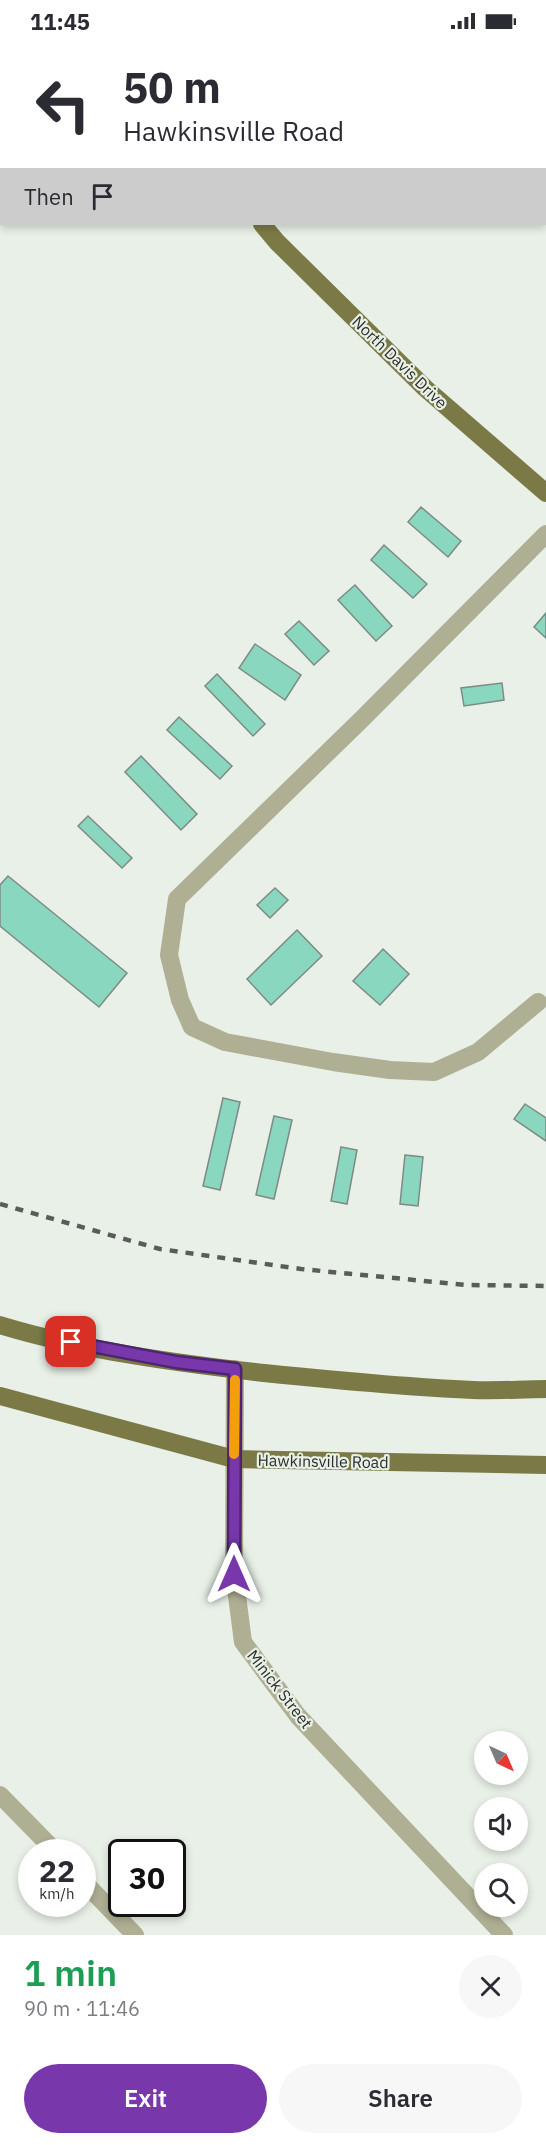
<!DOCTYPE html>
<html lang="en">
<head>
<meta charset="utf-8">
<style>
  :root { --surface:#fff; --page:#f7f7f7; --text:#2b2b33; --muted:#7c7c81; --accent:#7838ac }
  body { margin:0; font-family:"IBM Plex Sans",sans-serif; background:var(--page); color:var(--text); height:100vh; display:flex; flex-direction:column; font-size:22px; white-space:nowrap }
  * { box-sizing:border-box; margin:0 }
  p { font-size:20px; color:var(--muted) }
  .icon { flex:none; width:33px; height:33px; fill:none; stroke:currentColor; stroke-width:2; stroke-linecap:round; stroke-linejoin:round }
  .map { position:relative; height:1893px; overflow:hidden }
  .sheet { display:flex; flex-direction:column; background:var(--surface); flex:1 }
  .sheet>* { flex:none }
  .banner { position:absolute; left:0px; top:0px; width:546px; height:183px; box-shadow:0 3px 9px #0003; background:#fff; color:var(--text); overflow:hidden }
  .needle { width:39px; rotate:136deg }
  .tools { position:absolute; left:474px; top:1689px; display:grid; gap:12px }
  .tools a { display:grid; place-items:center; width:54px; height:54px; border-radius:50%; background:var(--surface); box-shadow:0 3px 9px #0003; font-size:30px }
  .speed { position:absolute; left:18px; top:1797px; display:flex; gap:12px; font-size:30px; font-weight:700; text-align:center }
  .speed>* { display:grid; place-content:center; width:78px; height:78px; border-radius:50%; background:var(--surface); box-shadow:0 3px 9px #0003; line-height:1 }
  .speed small { font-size:15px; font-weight:400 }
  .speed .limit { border:3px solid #111; border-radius:9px; background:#fff; color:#111 }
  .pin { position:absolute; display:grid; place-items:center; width:51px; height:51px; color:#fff; margin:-26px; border-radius:12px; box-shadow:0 3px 9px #0006 }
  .me { position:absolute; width:66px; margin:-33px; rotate:0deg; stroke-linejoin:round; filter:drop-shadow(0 0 4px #0008) }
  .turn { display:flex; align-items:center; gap:21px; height:126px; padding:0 24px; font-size:27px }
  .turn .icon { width:78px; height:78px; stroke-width:2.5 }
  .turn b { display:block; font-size:42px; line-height:51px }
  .then { display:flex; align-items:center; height:57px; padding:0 24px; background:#0003; gap:12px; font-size:22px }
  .round { display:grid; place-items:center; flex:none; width:63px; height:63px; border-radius:32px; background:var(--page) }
  .headline { display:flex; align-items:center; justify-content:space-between; height:102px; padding:0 24px }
  h1 { font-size:36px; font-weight:600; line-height:45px; color:#1e9e55 }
  .cta { display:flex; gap:12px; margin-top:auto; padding:12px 24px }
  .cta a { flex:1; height:69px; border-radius:36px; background:var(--accent); color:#fff; font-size:24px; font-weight:600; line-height:69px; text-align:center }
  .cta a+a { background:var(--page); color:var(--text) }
  .status { display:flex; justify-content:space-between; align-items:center; height:42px; padding:0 30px; background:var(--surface); direction:ltr }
  .status svg { height:16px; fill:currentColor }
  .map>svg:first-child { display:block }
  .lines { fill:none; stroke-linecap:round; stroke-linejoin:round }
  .stream { stroke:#50a5af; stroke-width:8 }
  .building { fill:#8ad7c0; stroke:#7f8a86; stroke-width:1.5 }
  .minor { stroke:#afaf94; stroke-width:18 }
  .major { stroke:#7b7a47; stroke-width:18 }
  .rail { stroke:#595d58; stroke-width:4.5; stroke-dasharray:8 8; stroke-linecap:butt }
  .route-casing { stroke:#4e2470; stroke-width:15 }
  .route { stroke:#7838ac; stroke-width:10 }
  .slow { stroke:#f59e0b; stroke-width:10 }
  .labels { text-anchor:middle; stroke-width:4.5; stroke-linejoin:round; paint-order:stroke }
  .street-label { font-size:16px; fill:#2b2e2a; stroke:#e8f0e7 }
</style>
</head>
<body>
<div class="status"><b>11:45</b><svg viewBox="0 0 49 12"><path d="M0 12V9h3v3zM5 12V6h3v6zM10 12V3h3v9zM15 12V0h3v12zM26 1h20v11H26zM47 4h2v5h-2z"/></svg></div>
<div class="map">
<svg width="546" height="1893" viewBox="0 0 546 1893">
  <rect width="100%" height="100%" fill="#e8f0e7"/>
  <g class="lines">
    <path class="stream" d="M 0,108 L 2,107"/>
  </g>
  <path class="building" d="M 421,465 L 461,499 L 448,515 L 408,480 Z
    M 384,503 L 427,542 L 413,556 L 371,518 Z
    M 355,543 L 392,584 L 376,599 L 338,558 Z
    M 546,571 L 546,596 L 534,585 Z
    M 299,579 L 329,609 L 314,623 L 285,592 Z
    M 255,602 L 301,633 L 285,658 L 239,626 Z
    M 217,632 L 265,682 L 253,694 L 205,644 Z
    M 502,641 L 504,658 L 464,664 L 461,646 Z
    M 179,675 L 232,724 L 220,737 L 167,688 Z
    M 141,714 L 197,772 L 181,788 L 125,730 Z
    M 88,774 L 132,816 L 122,826 L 78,784 Z
    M 8,834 L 127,931 L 99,965 L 0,884 L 0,843 Z
    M 275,846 L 288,858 L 270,876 L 257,863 Z
    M 297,888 L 322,914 L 271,963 L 247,937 Z
    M 383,907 L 409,932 L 380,963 L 353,939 Z
    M 223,1056 L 240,1060 L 220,1148 L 203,1144 Z
    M 525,1062 L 546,1076 L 546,1099 L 514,1077 Z
    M 274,1074 L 292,1078 L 274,1157 L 256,1153 Z
    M 341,1105 L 357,1108 L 347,1162 L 331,1159 Z
    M 405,1113 L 423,1115 L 418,1164 L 400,1162 Z"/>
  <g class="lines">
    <path class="minor" d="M 538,960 L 478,1010 L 434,1030 L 390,1028 L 333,1020 L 225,1000 L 192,985 L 180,958 L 169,913 L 177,857 L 362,677 L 546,492
      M 235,1327 L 234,1531 L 243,1600 L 298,1674 L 504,1893
      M 0,1753 L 56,1810
      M 82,1838 L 135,1893"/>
    <path class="major" d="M 110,0 L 111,2
      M 262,182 L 277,200 L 425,346 L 546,451
      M 0,1283 C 86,1309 176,1321 264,1331 C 333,1338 404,1345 473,1348 C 497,1349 522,1347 546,1347
      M 0,1354 L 234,1417 L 546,1423"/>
    <path class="rail" d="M 0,1162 L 160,1207 L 301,1227 L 466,1243 L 546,1244"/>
  </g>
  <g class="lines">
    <g class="route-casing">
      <path id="route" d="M 71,1300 L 176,1320 L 235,1327 L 234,1532"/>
    </g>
    <use href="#route" class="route"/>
    <path class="slow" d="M 234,1412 L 235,1338"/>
  </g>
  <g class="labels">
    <g class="street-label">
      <text transform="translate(400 320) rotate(44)" y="6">North Davis Drive</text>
      <text transform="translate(323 1419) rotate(1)" y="6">Hawkinsville Road</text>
      <text transform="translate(280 1647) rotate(52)" y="6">Minick Street</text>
    </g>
  </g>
</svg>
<div class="tools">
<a><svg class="needle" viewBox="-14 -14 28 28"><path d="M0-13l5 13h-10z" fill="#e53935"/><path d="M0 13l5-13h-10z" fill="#7c7c81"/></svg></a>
<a><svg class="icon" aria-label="sound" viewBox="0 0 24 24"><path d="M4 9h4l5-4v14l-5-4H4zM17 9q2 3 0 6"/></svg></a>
<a><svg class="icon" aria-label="search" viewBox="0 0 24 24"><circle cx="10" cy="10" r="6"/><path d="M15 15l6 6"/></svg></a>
</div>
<div class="speed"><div>22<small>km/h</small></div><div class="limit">30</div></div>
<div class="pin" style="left:71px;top:1300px;background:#d93025"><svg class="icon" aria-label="arrive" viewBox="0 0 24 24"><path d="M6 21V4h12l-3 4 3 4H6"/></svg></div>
<svg class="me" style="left:234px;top:1532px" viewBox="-20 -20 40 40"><path d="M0-17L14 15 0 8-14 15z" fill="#7838ac" stroke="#fff" stroke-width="4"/></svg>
<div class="banner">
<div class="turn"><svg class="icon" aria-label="left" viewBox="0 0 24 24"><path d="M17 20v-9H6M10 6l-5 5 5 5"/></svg><div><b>50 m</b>Hawkinsville Road</div></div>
<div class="then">Then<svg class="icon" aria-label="arrive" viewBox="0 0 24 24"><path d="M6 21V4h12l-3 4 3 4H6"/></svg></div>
</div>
</div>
<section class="sheet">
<div class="headline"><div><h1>1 min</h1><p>90 m · 11:46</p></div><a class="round"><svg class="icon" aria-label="close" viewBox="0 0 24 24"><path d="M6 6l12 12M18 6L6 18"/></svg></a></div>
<div class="cta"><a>Exit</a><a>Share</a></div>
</section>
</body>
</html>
